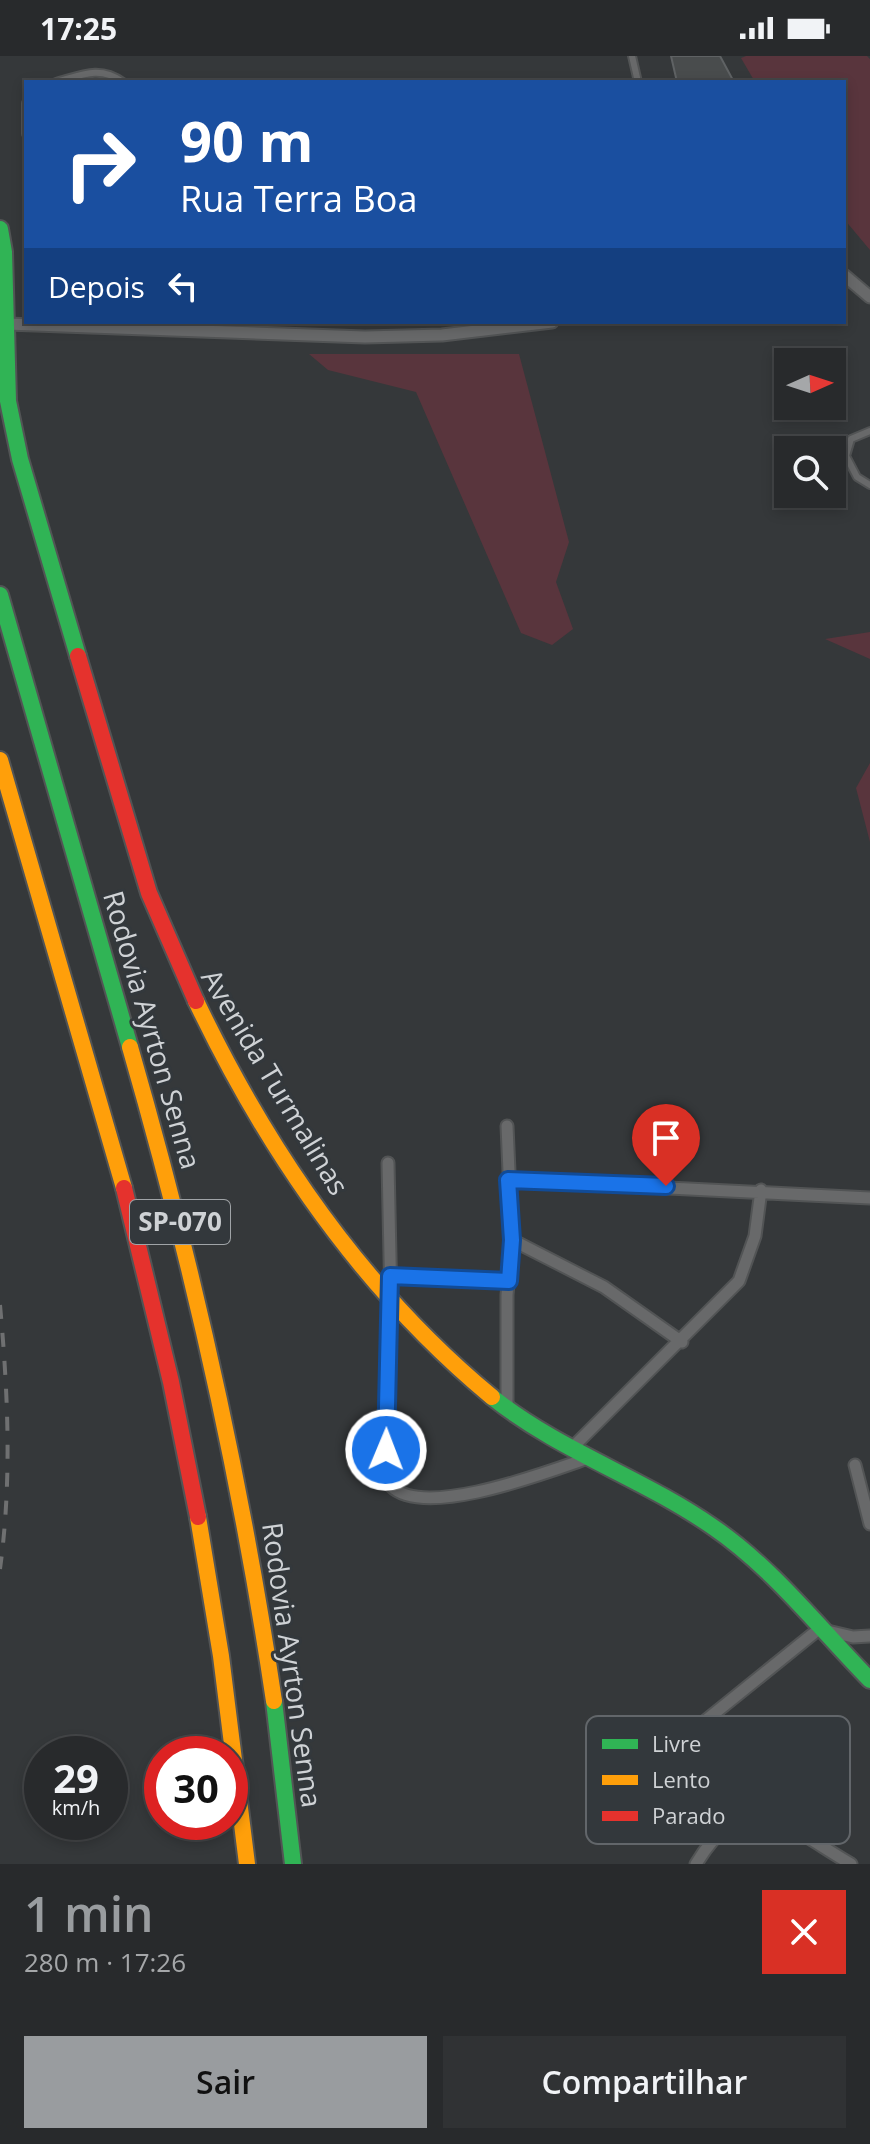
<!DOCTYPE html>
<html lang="pt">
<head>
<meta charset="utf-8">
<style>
  :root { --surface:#282a2c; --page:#303234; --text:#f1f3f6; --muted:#a5a7a9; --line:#444648; --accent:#999c9f }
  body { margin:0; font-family:"Open Sans",sans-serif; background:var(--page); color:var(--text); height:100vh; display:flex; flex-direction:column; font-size:30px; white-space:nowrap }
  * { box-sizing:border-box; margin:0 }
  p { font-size:26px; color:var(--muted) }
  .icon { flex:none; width:44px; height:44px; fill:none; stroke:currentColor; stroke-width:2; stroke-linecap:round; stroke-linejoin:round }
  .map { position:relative; height:1808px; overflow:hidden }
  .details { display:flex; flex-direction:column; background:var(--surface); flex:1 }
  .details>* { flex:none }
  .banner { position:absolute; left:24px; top:24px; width:822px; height:244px; border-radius:0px; box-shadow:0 4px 12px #0003,0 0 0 2px var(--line); background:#1a4fa0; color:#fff; overflow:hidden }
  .needle { width:52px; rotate:87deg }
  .buttons { position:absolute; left:774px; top:292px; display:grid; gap:16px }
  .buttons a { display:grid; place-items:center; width:72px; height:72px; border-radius:0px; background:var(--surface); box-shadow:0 4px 12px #0003,0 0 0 2px var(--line); font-size:40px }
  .speed { position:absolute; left:24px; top:1680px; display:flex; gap:16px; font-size:40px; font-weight:700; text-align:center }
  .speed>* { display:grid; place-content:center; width:104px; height:104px; border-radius:50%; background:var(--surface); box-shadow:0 4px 12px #0003,0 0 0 2px var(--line); line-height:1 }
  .speed small { font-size:20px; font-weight:400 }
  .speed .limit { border:12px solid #d22; background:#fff; color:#111 }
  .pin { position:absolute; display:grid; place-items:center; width:68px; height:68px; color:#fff; margin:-82px -34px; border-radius:50% 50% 50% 0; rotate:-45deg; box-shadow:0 0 8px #0007 }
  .pin .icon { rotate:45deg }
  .me { position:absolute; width:88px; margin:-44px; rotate:1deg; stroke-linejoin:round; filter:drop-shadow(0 0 6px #0008) }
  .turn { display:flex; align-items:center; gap:28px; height:168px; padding:0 24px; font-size:36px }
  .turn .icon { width:104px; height:104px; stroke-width:2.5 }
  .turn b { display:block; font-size:56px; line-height:68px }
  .then { display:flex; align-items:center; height:76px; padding:0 24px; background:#0003; gap:16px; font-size:30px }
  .round { display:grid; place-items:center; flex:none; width:84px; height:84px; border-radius:0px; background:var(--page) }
  .overview { display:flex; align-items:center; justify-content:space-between; height:136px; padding:0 24px }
  h1 { font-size:48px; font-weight:600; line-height:60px; color:var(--accent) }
  .action { display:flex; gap:16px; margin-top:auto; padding:16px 24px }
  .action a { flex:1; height:92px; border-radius:0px; background:var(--accent); color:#111; font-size:32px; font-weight:600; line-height:92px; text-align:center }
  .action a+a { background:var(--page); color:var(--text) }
  .status { display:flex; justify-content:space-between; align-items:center; height:56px; padding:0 40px; background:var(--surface); direction:ltr }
  .status svg { height:22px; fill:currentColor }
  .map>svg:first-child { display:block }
  .green { fill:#59353d }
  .building { fill:#494c4d; stroke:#5f6264; stroke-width:2 }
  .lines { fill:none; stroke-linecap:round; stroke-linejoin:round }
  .lane-casing { stroke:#525455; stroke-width:10 }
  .street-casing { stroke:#525455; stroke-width:15 }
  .fast-casing { stroke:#525455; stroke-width:20 }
  .slow-casing { stroke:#525455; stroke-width:20 }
  .jam-casing { stroke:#525455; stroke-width:20 }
  .lane { stroke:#68696a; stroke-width:6 }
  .street { stroke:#68696a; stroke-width:11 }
  .fast { stroke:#30b455; stroke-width:16 }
  .slow { stroke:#ff9f0a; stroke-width:16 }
  .jam { stroke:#e5322d; stroke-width:16 }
  .rail { stroke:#6f7071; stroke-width:4; stroke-dasharray:14 14; stroke-linecap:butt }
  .route-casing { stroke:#114b97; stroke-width:20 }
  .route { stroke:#1a73e8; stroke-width:14 }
  .labels { text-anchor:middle; stroke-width:6; stroke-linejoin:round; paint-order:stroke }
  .shield { fill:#33383c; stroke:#a0a4a7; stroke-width:2 }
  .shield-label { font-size:26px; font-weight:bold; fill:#cfd2d5 }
  .street-label { font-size:28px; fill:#cfd2d5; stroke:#33383c }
  .key { fill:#33383c; stroke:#62666a; stroke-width:2 }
  .key-label { font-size:22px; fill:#cfd2d5 }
</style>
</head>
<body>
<div class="status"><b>17:25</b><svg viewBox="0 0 49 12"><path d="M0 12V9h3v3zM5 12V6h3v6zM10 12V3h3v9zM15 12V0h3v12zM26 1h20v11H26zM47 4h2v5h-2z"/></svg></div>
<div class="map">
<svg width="870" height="1808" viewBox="0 0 870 1808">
  <rect width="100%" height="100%" fill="#35383a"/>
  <path class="green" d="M 746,0 L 867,0 L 870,3 L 870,194 L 844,163 L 844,26 L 755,26 L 741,2 Z
    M 309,298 L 519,298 L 569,486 L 556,526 L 573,573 L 552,589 L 521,577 L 416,336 L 328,314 Z
    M 870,576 L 870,603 L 825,583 Z
    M 870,707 L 870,786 L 856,732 Z"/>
  <path class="building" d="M 671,0 L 720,0 L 734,26 L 677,26 Z"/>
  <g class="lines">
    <g class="lane-casing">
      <path id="lane" d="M 632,0 L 638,26
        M 56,26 C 81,19 100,9 123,26
        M 26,47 L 26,78
        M 870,375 L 851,383 L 846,400 L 857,421 L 870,429"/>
    </g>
    <g class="street-casing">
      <path id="street" d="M 844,219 L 870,241
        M 7,268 L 365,281 L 442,279 L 552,266
        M 388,1107 L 391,1247 L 386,1394 L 391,1430 C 424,1464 550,1415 591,1401
        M 508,1124 L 870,1142
        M 512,1184 L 604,1231 L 682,1286
        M 390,1220 L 509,1225
        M 507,1353 L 507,1239 L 512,1184 L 507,1070
        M 572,1392 L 739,1225 L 755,1180 L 761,1134
        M 855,1409 L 870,1468
        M 600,1772 L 622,1735 L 648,1711 L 819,1573 L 853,1581 L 870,1580
        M 696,1808 C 746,1725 787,1771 851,1808"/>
    </g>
    <g class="fast-casing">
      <path id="fast" d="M 0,173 L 4,196 L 8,345 L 20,403 L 78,600
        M 0,539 L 130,991
        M 492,1341 C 559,1395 643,1422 713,1471 C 773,1512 819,1572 870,1624
        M 274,1645 L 293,1808"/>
    </g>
    <g class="slow-casing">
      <path id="slow" d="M 0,704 L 124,1132
        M 196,945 C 268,1096 364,1235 492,1341
        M 130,991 C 192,1206 241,1423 274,1645
        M 198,1461 L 221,1600 L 247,1808"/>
    </g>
    <g class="jam-casing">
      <path id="jam" d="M 78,600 L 149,837 L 196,945
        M 124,1132 L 171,1326 L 198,1461"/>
    </g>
    <use href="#lane" class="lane"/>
    <use href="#street" class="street"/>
    <use href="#fast" class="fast"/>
    <use href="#slow" class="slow"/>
    <use href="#jam" class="jam"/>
    <path class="rail" d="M 0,1249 C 8,1337 12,1425 0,1513"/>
  </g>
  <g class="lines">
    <g class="route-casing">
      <path id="route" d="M 386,1394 L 390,1220 L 509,1225 L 512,1184 L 508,1124 L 666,1130"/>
    </g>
    <use href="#route" class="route"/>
  </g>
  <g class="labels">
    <rect class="shield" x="130" y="1144" width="100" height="44" rx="6"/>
    <g class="shield-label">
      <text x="180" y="1175">SP-070</text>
    </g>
    <g class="street-label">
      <text transform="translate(152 974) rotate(74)" y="10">Rodovia Ayrton Senna</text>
      <text transform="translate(275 1026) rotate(59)" y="10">Avenida Turmalinas</text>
      <text transform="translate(292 1609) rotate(82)" y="10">Rodovia Ayrton Senna</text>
    </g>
  </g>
  <rect x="586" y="1660" width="264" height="128" rx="12" class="key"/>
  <rect x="602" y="1683" width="36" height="10" fill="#30b455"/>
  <rect x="602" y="1719" width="36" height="10" fill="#ff9f0a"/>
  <rect x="602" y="1755" width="36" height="10" fill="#e5322d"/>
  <g class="key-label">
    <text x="652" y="1696">Livre</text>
    <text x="652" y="1732">Lento</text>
    <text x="652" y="1768">Parado</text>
  </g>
</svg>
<div class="buttons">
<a><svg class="needle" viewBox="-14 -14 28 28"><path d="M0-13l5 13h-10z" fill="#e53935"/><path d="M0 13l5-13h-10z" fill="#a5a7a9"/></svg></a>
<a><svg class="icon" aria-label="search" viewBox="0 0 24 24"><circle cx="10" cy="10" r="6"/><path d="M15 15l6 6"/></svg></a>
</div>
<div class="speed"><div>29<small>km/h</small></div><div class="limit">30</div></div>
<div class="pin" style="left:666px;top:1130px;background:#d93025"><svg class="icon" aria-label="arrive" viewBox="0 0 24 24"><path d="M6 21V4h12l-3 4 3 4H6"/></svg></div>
<svg class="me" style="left:386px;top:1394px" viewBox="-20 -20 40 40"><circle r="17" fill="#1a73e8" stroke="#fff" stroke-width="3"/><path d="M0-11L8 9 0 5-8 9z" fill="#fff"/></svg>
<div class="banner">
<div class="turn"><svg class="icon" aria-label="right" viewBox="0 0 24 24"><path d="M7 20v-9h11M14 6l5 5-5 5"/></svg><div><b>90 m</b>Rua Terra Boa</div></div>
<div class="then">Depois<svg class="icon" aria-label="left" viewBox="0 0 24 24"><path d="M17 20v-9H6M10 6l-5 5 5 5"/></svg></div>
</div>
</div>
<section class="details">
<div class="overview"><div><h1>1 min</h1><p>280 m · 17:26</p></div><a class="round" style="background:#d93025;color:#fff"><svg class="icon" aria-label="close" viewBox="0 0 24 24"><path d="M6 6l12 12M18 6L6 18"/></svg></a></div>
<div class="action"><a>Sair</a><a>Compartilhar</a></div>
</section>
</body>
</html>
